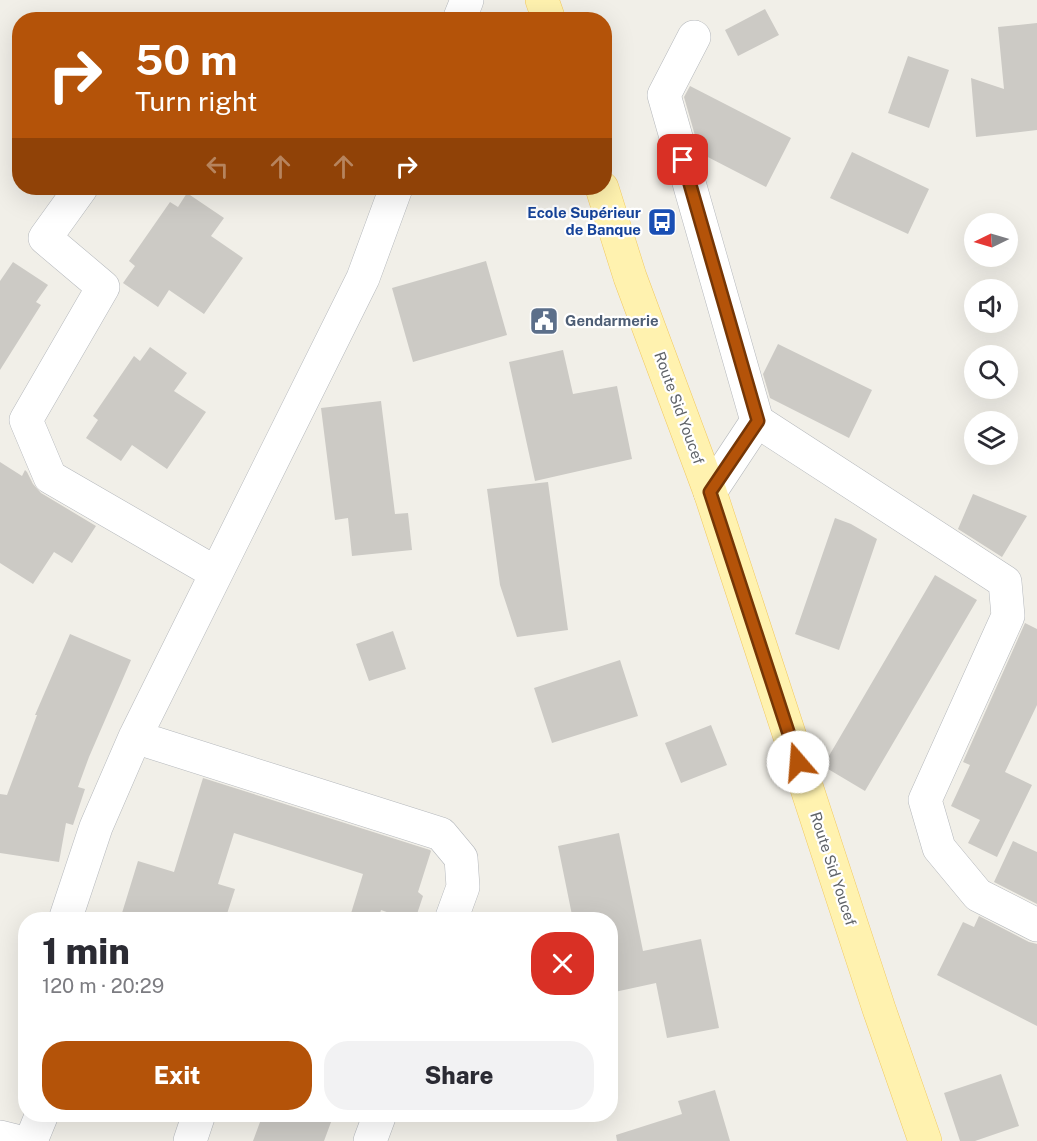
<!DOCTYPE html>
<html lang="en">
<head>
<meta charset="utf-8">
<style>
  :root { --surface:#fff; --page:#f2f2f3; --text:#2b2b33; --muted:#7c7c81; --accent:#b45309 }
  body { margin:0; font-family:"Public Sans",sans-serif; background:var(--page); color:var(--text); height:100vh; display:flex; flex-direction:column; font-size:22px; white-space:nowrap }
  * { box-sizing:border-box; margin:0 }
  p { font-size:20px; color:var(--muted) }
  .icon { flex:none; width:33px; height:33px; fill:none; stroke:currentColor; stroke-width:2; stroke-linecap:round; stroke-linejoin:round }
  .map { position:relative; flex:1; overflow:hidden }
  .details { position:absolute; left:18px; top:912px; width:600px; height:210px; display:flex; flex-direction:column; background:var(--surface); border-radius:24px; box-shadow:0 6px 24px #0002 }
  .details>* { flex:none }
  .banner { position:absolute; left:12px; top:12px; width:600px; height:183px; border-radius:24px; box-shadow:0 6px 24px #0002; background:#b45309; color:#fff; overflow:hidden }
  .needle { width:39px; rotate:265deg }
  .tools { position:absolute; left:964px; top:213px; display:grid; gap:12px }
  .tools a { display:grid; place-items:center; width:54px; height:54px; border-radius:50%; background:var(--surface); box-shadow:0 6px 24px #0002; font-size:30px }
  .pin { position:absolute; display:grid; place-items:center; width:51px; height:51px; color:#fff; margin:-26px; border-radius:12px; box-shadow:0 3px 9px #0006 }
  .me { position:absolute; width:66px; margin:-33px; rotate:342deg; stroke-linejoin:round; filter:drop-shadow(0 0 4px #0008) }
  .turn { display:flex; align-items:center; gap:21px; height:126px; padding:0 24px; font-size:27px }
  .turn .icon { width:78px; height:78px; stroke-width:2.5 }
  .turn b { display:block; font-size:42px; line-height:51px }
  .lanes { display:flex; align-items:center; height:57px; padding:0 24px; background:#0003; justify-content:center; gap:30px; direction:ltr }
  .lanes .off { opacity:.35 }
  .round { display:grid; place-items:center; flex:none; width:63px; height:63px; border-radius:24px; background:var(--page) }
  .summary { display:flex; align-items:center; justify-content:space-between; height:102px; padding:0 24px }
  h1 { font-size:36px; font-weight:800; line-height:45px }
  .button { display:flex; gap:12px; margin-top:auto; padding:12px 24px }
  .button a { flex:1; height:69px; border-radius:24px; background:var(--accent); color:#fff; font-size:24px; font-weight:800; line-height:69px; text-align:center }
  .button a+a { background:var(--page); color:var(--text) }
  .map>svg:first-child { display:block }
  .building { fill:#cccac5 }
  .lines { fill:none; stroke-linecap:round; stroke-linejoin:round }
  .minor-casing { stroke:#b5b8bc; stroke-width:34 }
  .primary-casing { stroke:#f2c960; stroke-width:34 }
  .minor { stroke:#fff; stroke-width:33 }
  .primary { stroke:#fff2af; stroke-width:33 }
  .route-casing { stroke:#753606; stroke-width:15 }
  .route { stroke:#b45309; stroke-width:10 }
  .labels { text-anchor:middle; stroke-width:4.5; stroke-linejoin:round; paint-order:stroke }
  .transit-label { font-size:15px; font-weight:bold; fill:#164399; stroke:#fff; text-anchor:end }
  .service-label { font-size:15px; font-weight:bold; fill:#4e5e75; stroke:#fff; text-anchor:start }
  .street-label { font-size:15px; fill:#5f6368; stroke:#fff }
</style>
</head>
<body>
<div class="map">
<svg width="1037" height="1141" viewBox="0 0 1037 1141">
  <rect width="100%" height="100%" fill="#f1efe8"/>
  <path class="building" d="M 765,9 L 779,35 L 738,56 L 725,30 Z
    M 1037,23 L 1037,130 L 976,137 L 971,78 L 1004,89 L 998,27 Z
    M 908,56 L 949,70 L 929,128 L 888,113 Z
    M 690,86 L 791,138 L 766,187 L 700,153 L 684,97 Z
    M 852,152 L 929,189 L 908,234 L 830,198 Z
    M 187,193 L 224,218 L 211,236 L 243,258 L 204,314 L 169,290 L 158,307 L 123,283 L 135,266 L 129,261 L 170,202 L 178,207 Z
    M 486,261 L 507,335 L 413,362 L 392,288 Z
    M 13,262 L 48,285 L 36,302 L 41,305 L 0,370 L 0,281 Z
    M 778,344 L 872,390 L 849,438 L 770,398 L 763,374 Z
    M 150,347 L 187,373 L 174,391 L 206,412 L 167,469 L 132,445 L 121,461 L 86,438 L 98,420 L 93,416 L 134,356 L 140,361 Z
    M 563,350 L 573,394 L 617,386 L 632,459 L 535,481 L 509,362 Z
    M 381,401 L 395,514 L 408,513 L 412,550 L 352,556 L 348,518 L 335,520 L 321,408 Z
    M 0,462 L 22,476 L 25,470 L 27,472 L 33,484 L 41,493 L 96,526 L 72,563 L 54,552 L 33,584 L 0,563 Z
    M 548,482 L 568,630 L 517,637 L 500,585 L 487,489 Z
    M 973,494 L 1027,516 L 1002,557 L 958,529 Z
    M 835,518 L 851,524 L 877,539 L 839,650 L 795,634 Z
    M 935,575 L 977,600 L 865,791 L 823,766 Z
    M 1025,623 L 1037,629 L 1037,705 L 1005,772 L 1032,785 L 997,857 L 968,843 L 980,820 L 951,806 L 970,765 L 963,762 Z
    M 393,631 L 406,669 L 369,681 L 356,644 Z
    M 70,634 L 131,660 L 89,757 L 78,787 L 85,789 L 73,825 L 66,823 L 59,862 L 0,853 L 0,794 L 7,795 L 37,715 L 35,715 Z
    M 620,660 L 638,716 L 552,743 L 534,688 Z
    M 711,725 L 727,765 L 681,783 L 665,743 Z
    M 203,778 L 430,850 L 431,851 L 418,892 L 423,896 L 415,920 L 409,920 L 381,910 L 378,920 L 349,920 L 363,874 L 234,833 L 218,884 L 235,889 L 225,920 L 142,920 L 122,913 L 138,861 L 174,872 Z
    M 619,833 L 643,951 L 701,939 L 719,1028 L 667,1038 L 656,983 L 610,993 L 610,920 L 573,920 L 558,846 Z
    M 1013,841 L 1037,852 L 1037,904 L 994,882 Z
    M 979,916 L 1029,942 L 1037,944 L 1037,1026 L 937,975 L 963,922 L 974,927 Z
    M 1001,1074 L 1019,1126 L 975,1141 L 960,1141 L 944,1093 Z
    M 715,1090 L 730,1141 L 617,1141 L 616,1135 L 682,1114 L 678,1101 Z
    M 263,1114 L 334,1114 L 324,1141 L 253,1141 Z"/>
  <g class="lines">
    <g class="minor-casing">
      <path id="minor" d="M 459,20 L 467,0
        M 694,37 L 664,95 L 757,421 L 1005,582 L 1008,616 L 925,800 L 939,848 L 978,895 L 1037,925
        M 81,188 L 45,238 L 103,287 L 26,420 L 50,477 L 216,573
        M 710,492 L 757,421
        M 135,737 L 441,834 L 461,858 L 463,887 L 451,920
        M 65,920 L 96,827 L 135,737 L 363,278 L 396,188
        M 0,1137 L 16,1141
        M 31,1141 L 42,1114
        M 190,1141 L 199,1114
        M 370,1141 L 380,1114"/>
    </g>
    <g class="primary-casing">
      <path id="primary" d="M 542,0 L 549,20
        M 602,188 L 630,277 L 710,492 L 879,1009 L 925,1141"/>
    </g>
    <use href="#minor" class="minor"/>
    <use href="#primary" class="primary"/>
  </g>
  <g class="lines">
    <g class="route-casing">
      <path id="route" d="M 683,160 L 758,421 L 710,492 L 798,762"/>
    </g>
    <use href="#route" class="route"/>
  </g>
  <defs>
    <g id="bus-square" transform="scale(1.5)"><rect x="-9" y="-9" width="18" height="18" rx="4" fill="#1a4fb4" stroke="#fff"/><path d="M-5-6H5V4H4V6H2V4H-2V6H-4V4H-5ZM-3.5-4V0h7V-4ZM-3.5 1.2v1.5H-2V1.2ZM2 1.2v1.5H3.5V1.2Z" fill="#fff"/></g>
    <g id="civic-square" transform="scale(1.5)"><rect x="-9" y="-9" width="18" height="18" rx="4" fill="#5c6f8a" stroke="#fff"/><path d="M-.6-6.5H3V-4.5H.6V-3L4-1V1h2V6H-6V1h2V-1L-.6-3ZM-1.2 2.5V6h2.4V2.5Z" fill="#fff"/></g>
  </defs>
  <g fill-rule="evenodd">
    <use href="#bus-square" x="662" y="222"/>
    <use href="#civic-square" x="544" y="321"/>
  </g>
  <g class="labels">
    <g class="transit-label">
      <text x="641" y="218">Ecole Supérieur<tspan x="641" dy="17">de Banque</tspan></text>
    </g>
    <g class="service-label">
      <text x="565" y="326">Gendarmerie</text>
    </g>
    <g class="street-label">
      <text transform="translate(679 408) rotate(70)" y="5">Route Sid Youcef</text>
      <text transform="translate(833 869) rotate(72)" y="5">Route Sid Youcef</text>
    </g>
  </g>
</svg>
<div class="tools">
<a><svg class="needle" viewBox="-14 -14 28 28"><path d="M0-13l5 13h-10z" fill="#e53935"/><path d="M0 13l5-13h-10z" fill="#7c7c81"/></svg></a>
<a><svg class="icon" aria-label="sound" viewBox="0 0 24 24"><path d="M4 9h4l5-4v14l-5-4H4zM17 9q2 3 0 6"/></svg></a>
<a><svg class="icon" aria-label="search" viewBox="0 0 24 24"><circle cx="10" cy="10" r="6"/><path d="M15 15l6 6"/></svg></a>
<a><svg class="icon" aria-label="layers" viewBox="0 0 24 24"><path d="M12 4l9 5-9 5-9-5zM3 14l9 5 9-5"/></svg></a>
</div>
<div class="pin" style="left:683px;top:160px;background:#d93025"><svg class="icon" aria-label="arrive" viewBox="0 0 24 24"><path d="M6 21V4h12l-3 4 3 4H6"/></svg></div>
<svg class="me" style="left:798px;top:762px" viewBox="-20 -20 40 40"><circle r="19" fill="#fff"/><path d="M0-13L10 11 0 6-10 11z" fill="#b45309"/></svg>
<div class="banner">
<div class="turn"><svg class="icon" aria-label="right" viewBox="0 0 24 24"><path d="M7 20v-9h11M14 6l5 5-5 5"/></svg><div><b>50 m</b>Turn right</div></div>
<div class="lanes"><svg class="icon off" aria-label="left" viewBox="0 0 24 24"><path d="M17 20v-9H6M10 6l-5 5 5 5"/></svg><svg class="icon off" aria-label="ahead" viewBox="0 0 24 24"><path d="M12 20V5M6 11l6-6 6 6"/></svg><svg class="icon off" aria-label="ahead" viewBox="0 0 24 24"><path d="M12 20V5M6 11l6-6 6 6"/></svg><svg class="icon" aria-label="right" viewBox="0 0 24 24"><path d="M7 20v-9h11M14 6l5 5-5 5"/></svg></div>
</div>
<section class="details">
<div class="summary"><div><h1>1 min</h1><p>120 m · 20:29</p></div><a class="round" style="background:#d93025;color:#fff"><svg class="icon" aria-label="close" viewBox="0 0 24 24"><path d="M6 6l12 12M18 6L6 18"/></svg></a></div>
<div class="button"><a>Exit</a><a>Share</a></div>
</section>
</div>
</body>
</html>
